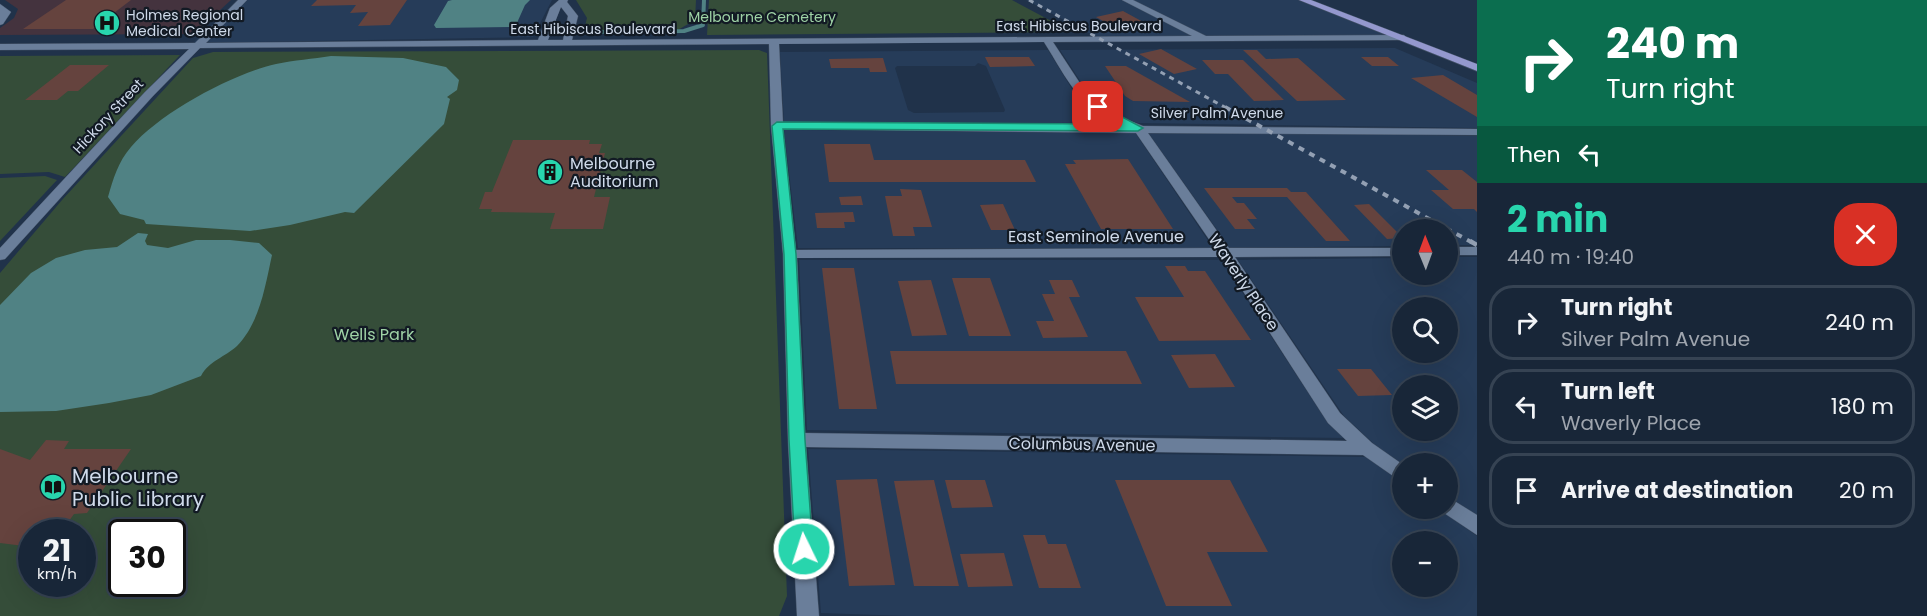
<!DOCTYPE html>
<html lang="en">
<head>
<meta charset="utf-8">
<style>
  :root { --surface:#182638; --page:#212e40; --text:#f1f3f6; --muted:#9fa5ae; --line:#364353; --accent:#28d5ad }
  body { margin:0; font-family:Poppins,sans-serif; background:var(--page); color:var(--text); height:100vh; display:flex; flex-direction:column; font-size:22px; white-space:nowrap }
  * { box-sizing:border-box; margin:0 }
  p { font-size:20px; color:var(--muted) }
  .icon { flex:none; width:33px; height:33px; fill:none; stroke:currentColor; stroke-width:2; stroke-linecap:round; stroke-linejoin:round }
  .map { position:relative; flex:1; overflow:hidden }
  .details { display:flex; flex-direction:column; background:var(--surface); width:450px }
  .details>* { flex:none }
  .banner { background:#0b6e4f; color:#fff; overflow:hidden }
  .needle { width:39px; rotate:359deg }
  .fabs { position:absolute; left:1392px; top:219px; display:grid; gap:12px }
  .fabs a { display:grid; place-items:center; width:66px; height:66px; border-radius:50%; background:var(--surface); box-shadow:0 6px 24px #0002,0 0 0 2px var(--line); font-size:30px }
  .speed { position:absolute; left:18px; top:519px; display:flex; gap:12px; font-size:30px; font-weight:700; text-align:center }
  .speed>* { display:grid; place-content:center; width:78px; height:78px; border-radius:50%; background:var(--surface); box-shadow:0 6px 24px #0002,0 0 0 2px var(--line); line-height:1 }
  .speed small { font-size:15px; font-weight:400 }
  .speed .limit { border:3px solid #111; border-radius:9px; background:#fff; color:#111 }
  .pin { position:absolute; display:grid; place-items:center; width:51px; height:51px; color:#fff; margin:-26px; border-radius:12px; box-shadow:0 3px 9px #0006 }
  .me { position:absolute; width:66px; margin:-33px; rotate:356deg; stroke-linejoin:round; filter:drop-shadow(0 0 4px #0008) }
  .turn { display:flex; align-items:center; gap:21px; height:126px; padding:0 30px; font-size:27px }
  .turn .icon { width:78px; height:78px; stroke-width:2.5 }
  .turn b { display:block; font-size:42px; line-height:51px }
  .then { display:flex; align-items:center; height:57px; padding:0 30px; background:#0003; gap:12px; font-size:22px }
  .round { display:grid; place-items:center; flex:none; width:63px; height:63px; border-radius:24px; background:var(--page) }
  .summary { display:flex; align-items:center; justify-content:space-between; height:102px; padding:0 30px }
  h1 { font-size:36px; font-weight:700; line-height:45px; color:var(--accent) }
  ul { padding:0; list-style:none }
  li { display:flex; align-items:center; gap:18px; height:75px; margin:0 12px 9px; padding:0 18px; border:3px solid var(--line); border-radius:24px }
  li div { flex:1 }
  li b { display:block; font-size:22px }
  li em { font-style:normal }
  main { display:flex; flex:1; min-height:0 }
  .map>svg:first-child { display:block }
  .built { fill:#263c59; fill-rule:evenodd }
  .medical { fill:#44333e }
  .green { fill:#354d39; fill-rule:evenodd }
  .water { fill:#508284 }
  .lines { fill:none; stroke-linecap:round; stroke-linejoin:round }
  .stream { stroke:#508284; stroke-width:4 }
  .building { fill:#65433e }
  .minor-casing { stroke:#404f63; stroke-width:1 }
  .major-casing { stroke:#404f63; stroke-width:1 }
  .minor { fill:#6a7e9a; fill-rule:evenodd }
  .major { fill:#9498ce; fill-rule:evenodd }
  .rail-far2 { stroke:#93a0b3; stroke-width:3; stroke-dasharray:5 5; stroke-linecap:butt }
  .rail-far1 { stroke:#93a0b3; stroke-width:4; stroke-dasharray:6 6; stroke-linecap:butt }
  .rail { stroke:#93a0b3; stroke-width:4.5; stroke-dasharray:8 8; stroke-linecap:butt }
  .route { fill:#28d5ad; stroke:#1a8a70; stroke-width:1.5 }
  .labels { text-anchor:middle; stroke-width:4.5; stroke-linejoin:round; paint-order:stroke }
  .far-poi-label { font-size:14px; fill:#cfdaea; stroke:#121a24; text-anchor:start }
  .far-park-label { font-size:14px; fill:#9fd3a6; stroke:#121a24 }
  .far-street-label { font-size:14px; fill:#cfdaea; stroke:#121a24 }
  .poi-label { font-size:16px; fill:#cfdaea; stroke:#121a24; text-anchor:start }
  .street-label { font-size:16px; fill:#cfdaea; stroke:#121a24 }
  .park-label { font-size:16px; fill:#9fd3a6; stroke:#121a24 }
  .near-poi-label { font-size:20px; fill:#cfdaea; stroke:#121a24; text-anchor:start }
</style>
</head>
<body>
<main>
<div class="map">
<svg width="1477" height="616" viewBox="0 0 1477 616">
  <rect width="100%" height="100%" fill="#20324a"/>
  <path class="built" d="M 238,0 L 552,0 L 533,37 L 193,43 Z
    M 1026,0 L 1308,0 L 1407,38 L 1104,41 Z
    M 1395,48 L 1477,83 L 1477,128 L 1138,123 L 1118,116 L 1090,96 L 1060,50 Z
    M 1048,50 L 1075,94 L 1076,108 L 1084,123 L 784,122 L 780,52 ZM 978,63 L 986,66 L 1005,110 L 1004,112 L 914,113 L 908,110 L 895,68 L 897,66 L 975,66 Z
    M 784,130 L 1134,131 L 1213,248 L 798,248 Z
    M 1147,131 L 1477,136 L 1477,245 L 1448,245 L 1448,230 L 1402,230 L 1402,246 L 1230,248 Z
    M 1448,257 L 1477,257 L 1477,516 L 1448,496 L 1448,464 L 1402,464 L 1375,445 L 1344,416 L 1238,260 L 1402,258 L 1402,274 L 1448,274 ZM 1402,308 L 1448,308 L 1448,352 L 1402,352 ZM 1402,386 L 1448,386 L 1448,430 L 1402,430 Z
    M 799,260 L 1221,260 L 1324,417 L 1345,438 L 807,430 Z
    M 808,449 L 1367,457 L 1402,483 L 1402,508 L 1439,509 L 1477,536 L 1477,616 L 906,616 L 821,613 ZM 1402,542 L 1448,542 L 1448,586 L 1402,586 Z"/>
  <path class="medical" d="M 5,0 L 231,0 L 194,34 L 0,35 L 0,28 L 14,18 L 18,9 Z"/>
  <path class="green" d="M 576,0 L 696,0 L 695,20 L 676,31 L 584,30 L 587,18 Z
    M 709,0 L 1012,0 L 1072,32 L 707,35 Z
    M 759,50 L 767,53 L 787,596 L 779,616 L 0,616 L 0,273 L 62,200 L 193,58 L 213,52 ZM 32,532 L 82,532 L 82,584 L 32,584 ZM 122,532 L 172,532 L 172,584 L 122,584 Z
    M 180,55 L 65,177 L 49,172 L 0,174 L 0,56 Z
    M 45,176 L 57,180 L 0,241 L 0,178 Z"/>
  <path class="water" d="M 452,0 L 530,0 L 525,5 L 516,25 L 510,27 L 436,28 L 434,25 L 448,1 Z
    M 331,56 L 403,58 L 446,67 L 459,80 L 457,90 L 447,97 L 450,99 L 444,124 L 354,213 L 345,212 L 290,225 L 250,231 L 146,224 L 144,220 L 120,214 L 108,197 C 113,179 118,162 131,147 C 160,113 232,74 276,64 C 294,60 313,59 331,56 Z
    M 138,233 L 148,234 L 145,241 L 147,245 L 168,248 L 196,240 L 230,240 L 259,243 L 272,255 C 265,287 260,322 237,346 C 225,357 209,361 201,376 L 151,395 L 109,403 L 56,411 L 0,412 L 0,305 L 31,273 L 56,258 L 85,250 L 117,247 Z"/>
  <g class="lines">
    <path class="stream" d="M 595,32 L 684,31 L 703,25 L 704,0"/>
  </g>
  <path class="building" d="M 66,0 L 131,0 L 93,29 L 23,29 Z
    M 317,0 L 407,0 L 390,25 L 358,26 L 368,12 L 350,13 L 356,5 L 311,6 Z
    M 1123,11 L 1145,23 L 1117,29 L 1096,17 Z
    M 1161,49 L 1197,69 L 1174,74 L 1139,54 Z
    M 1243,50 L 1257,50 L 1266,59 L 1298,58 L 1346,100 L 1297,101 Z
    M 985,57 L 1029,57 L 1035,66 L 990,67 Z
    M 1361,57 L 1388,57 L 1399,66 L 1372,66 Z
    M 883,58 L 887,72 L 870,72 L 869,68 L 831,68 L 829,59 Z
    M 1202,60 L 1243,60 L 1284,100 L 1254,101 L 1228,74 L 1215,74 Z
    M 70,65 L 109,65 L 78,91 L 68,91 L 57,100 L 25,100 Z
    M 1105,66 L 1126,66 L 1190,102 L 1133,101 L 1125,96 Z
    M 1443,75 L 1477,95 L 1477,117 L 1411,78 Z
    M 513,140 L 590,140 L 589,144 L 602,144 L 599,153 L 605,153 L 594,197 L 610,197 L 603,229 L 550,229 L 555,213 L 491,212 L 492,209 L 479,209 L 485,192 L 492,192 Z
    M 824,144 L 870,144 L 874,160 L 1025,160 L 1036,182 L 829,182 Z
    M 1128,159 L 1173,229 L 1101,229 L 1065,164 L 1076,164 L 1073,160 Z
    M 1426,170 L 1462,170 L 1477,182 L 1477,212 L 1474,209 L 1453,209 L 1431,190 L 1449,190 Z
    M 1204,188 L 1287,188 L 1291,192 L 1306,192 L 1350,241 L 1326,241 L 1287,197 L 1232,197 L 1237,203 L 1244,203 L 1257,219 L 1247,219 L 1255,229 L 1235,229 Z
    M 900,189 L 921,190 L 932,227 L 913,227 L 915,236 L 893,236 L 885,196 L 902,196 Z
    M 861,196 L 863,205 L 841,205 L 839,197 Z
    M 1003,204 L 1015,230 L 991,230 L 980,205 Z
    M 1369,204 L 1402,237 L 1402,238 L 1387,239 L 1354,205 Z
    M 853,212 L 855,222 L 844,222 L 845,228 L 817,228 L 815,213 Z
    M 1165,266 L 1185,266 L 1188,271 L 1205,271 L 1251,340 L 1159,341 L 1135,297 L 1184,297 Z
    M 822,268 L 854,268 L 877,409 L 839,409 Z
    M 952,278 L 990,278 L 1011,336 L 969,336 Z
    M 931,280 L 947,335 L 912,336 L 898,281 Z
    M 1049,280 L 1072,280 L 1080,297 L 1069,297 L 1088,337 L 1043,338 L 1036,321 L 1054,321 L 1042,294 L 1055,294 Z
    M 890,351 L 1126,351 L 1142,384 L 896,384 Z
    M 1215,354 L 1235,387 L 1189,388 L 1171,355 Z
    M 1337,369 L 1371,369 L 1392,395 L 1358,396 Z
    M 46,440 L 69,441 L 64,449 L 131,449 L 87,513 L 74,514 L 61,532 L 32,532 L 32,547 L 0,543 L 0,449 L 30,460 Z
    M 877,479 L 895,585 L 849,586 L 836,480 Z
    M 934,480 L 959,586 L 914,586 L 894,481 Z
    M 945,480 L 985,480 L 993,507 L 952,508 Z
    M 1115,480 L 1230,480 L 1268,552 L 1207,552 L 1232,606 L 1166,606 Z
    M 1023,535 L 1045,535 L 1048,544 L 1066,544 L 1081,588 L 1039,588 Z
    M 1004,553 L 1013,586 L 968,587 L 960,554 Z"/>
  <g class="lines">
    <g class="minor-casing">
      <path id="minor" d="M 238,0 L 247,0 L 206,43 L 538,40 L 550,8 L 559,0 L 568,0 L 567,2 L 578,16 L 572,40 L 1192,36 L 1122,0 L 1133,0 L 1206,36 L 1404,35 L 1406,37 L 1401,40 L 1053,42 L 1087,94 L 1118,116 L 1143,126 L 1477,129 L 1477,135 L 1148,133 L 1229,248 L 1402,248 L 1402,256 L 1235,257 L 1340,413 L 1372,443 L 1402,464 L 1402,480 L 1396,478 L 1363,455 L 806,447 L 819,616 L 797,616 L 788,440 L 783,254 L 771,126 L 769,44 L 200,48 L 153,96 L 5,259 L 0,260 L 0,248 L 145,92 L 189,49 L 0,50 L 0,44 L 195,43 ZM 561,7 L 568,16 L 563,40 L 548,40 ZM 1044,42 C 1068,80 1079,109 1124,126 L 783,123 L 779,44 ZM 783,129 L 1136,133 L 1215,248 L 796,250 ZM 1221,257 L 1328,423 L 1347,441 L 805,433 L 797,258 Z
        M 0,4 L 11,12 L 3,24 L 0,25 Z
        M 1448,247 L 1477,247 L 1477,255 L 1448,255 Z
        M 1448,497 L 1477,515 L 1477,535 L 1441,511 L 1440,508 L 1448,508 Z"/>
    </g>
    <g class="major-casing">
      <path id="major" d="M 1299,0 L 1311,0 L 1477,64 L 1477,71 Z"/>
    </g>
    <use href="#minor" class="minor"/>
    <use href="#major" class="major"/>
    <path class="rail-far2" d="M 1029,0 L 1228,109"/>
    <path class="rail-far1" d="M 1225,107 L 1473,243"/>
    <path class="rail" d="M 1470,241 L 1477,245"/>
  </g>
  <path class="route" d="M 1098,104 L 1143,128 L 1138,131 L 783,129 L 796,254 L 805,440 L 813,549 L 810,555 L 804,557 L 797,555 L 795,549 L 789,440 L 784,254 L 772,126 L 777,122 L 1121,124 L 1095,110 L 1093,107 Z"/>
  <defs>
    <g id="hospital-disc" transform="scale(1.35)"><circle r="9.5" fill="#28d5ad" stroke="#121a24"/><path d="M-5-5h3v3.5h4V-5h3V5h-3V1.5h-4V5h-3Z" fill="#111"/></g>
    <g id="building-disc" transform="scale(1.35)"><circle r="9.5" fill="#28d5ad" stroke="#121a24"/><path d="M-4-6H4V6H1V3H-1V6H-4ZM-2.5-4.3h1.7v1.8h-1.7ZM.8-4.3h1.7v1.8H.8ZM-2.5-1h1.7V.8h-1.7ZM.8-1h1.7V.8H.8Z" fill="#111"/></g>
    <g id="library-disc" transform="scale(1.35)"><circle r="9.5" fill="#28d5ad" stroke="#121a24"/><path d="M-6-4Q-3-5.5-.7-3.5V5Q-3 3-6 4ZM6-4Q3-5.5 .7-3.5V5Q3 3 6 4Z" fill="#111"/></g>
  </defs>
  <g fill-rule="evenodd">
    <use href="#hospital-disc" x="107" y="23"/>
    <use href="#building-disc" x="550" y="172"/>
    <use href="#library-disc" x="53" y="487"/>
  </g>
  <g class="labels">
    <g class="far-poi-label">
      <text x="126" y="20">Holmes Regional<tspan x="126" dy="16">Medical Center</tspan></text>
    </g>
    <g class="far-park-label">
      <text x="762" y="22">Melbourne Cemetery</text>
    </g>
    <g class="far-street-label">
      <text x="1079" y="31">East Hibiscus Boulevard</text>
      <text x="593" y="34">East Hibiscus Boulevard</text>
      <text x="1217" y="118">Silver Palm Avenue</text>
      <text transform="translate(108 116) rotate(-47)" y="5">Hickory Street</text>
    </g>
    <g class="poi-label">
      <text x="570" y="169">Melbourne<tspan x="570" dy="18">Auditorium</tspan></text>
    </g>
    <g class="street-label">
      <text x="1096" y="242">East Seminole Avenue</text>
      <text transform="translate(1244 282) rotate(56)" y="6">Waverly Place</text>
      <text transform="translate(1082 444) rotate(1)" y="6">Columbus Avenue</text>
    </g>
    <g class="park-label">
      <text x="374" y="340">Wells Park</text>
    </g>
    <g class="near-poi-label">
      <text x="72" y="483">Melbourne<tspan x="72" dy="23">Public Library</tspan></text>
    </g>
  </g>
</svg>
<div class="fabs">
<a><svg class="needle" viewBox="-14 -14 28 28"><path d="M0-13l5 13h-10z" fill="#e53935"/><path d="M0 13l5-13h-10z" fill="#9fa5ae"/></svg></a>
<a><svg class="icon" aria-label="search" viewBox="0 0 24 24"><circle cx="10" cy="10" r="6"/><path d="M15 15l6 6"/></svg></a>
<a><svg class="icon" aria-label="layers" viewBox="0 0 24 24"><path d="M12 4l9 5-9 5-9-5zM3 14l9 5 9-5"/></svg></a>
<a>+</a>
<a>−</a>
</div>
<div class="speed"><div>21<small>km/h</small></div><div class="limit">30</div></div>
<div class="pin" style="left:1098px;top:107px;background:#d93025"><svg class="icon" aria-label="arrive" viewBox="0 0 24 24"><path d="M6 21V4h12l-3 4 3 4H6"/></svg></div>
<svg class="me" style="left:804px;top:549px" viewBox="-20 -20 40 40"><circle r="17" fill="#28d5ad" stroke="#fff" stroke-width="3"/><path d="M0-11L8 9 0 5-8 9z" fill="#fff"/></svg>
</div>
<section class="details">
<div class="banner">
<div class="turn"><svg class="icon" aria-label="right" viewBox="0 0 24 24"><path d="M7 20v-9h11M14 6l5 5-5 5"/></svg><div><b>240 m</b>Turn right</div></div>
<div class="then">Then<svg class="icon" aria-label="left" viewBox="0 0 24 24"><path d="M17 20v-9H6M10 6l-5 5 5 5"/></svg></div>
</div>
<div class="summary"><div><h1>2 min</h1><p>440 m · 19:40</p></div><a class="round" style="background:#d93025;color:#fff"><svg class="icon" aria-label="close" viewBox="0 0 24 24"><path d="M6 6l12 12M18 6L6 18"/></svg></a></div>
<ul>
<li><svg class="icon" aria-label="right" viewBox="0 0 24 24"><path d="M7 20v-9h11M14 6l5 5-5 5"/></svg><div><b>Turn right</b><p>Silver Palm Avenue</p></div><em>240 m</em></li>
<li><svg class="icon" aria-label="left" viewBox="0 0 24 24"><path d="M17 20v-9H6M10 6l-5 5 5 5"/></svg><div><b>Turn left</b><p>Waverly Place</p></div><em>180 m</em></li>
<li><svg class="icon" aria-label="arrive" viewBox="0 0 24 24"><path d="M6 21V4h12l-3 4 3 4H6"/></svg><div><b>Arrive at destination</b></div><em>20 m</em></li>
</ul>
</section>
</main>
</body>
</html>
